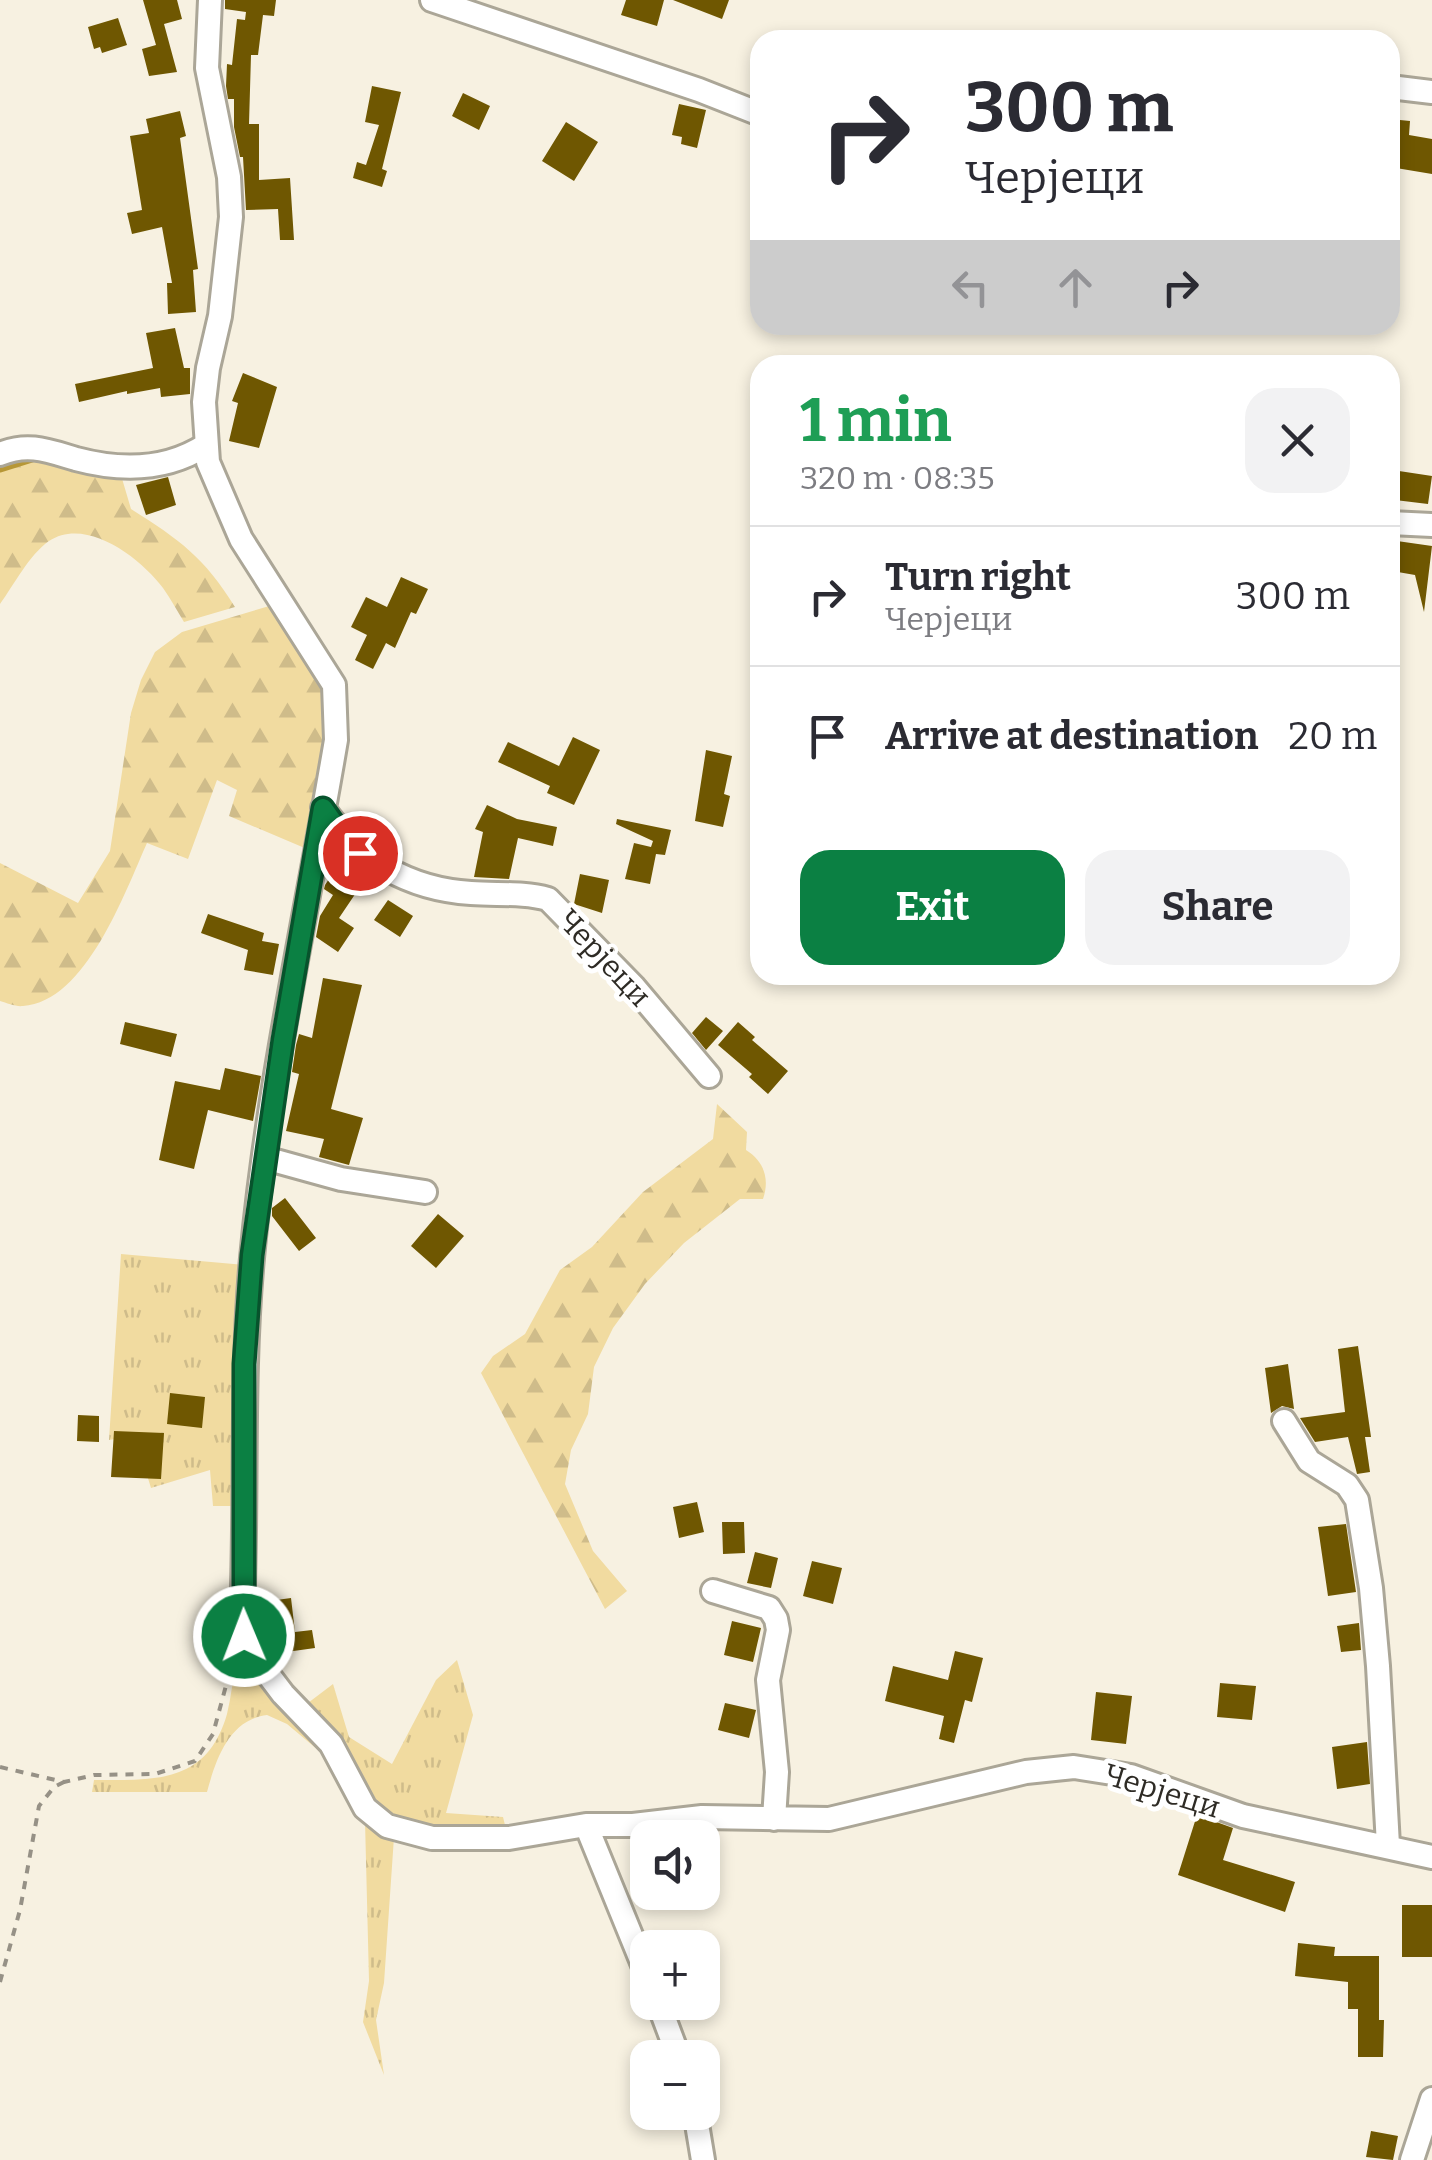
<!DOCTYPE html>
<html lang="en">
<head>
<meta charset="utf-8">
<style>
  :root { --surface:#fff; --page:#f2f2f3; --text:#2b2b33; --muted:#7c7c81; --line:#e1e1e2; --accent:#0b8043 }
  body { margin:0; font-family:Bitter,serif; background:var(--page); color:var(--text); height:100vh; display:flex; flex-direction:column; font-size:38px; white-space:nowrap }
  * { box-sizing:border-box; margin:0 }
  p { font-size:32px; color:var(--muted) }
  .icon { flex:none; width:55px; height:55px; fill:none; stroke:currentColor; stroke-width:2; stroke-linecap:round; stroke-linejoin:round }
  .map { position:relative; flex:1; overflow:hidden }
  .details { position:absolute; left:750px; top:355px; width:650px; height:630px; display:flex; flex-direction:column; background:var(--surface); border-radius:30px; box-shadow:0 5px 15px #0003 }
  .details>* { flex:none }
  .banner { position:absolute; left:750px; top:30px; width:650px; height:305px; border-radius:30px; box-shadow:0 5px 15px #0003; background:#fff; color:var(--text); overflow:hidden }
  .buttons { position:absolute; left:630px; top:1820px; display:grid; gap:20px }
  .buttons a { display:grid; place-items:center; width:90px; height:90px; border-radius:20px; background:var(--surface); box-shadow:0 5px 15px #0003; font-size:50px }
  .pin { position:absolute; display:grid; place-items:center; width:85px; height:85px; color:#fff; margin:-42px; border:5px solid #fff; border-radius:50%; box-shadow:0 2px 10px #0007 }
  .me { position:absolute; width:110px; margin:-55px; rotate:359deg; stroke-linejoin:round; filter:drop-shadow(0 0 8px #0008) }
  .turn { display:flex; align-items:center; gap:35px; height:210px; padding:0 50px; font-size:45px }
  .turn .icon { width:130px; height:130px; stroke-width:2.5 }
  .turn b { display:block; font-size:70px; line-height:85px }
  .lanes { display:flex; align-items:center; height:95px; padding:0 50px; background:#0003; justify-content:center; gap:50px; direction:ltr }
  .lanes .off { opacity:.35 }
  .round { display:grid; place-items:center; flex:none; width:105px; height:105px; border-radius:30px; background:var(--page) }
  .summary { display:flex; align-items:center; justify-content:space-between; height:170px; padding:0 50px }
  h1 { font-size:60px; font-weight:700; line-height:75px; color:#1e9e55 }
  .button { display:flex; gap:20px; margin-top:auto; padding:20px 50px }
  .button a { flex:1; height:115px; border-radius:30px; background:var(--accent); color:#fff; font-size:40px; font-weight:700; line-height:115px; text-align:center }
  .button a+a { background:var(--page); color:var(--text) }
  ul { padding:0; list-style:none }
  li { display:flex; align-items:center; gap:30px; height:140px; padding:0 50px; border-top:2px solid var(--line) }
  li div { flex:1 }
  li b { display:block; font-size:38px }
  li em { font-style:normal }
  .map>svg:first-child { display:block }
  .grass { fill:url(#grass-tufts) }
  .forest { fill:url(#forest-firs) }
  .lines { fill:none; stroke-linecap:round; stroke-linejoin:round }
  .stream { stroke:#b79736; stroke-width:5 }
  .building { fill:#6f5701 }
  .minor-casing { stroke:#aba697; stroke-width:28 }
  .path { stroke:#969186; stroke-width:4; stroke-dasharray:8 8; stroke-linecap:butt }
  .minor { stroke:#fff; stroke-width:22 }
  .route-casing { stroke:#07532c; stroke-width:25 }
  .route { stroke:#0b8043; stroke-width:18 }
  .labels { text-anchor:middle; stroke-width:10; stroke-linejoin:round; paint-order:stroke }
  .street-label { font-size:30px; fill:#2e2b25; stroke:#fff }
</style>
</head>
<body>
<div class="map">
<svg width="1432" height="2160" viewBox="0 0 1432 2160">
  <defs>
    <pattern id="grass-tufts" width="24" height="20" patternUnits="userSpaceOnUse" patternTransform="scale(2.5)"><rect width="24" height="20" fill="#f1dba0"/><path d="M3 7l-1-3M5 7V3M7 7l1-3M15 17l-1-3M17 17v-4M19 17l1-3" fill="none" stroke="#cfbc8a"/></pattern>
    <pattern id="forest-firs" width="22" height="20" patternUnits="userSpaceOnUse" patternTransform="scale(2.5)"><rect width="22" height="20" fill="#f1dba0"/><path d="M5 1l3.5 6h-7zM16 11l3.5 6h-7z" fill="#cfbc8a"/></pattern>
  </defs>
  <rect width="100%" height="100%" fill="#f7f1e1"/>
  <path class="grass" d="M 121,1254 L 245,1265 L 238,1506 L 213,1506 L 210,1470 L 151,1488 L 135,1436 L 109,1440 Z
    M 457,1660 L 473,1715 L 446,1813 L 503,1817 L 506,1829 C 473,1829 428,1835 397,1821 C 368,1808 325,1734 304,1706 L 333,1684 L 349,1737 L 392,1764 L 436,1680 Z
    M 243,1663 L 247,1664 L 336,1765 L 287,1724 L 267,1715 C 229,1720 216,1759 207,1792 L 92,1792 L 94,1780 C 155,1780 207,1784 227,1714 C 231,1698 232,1682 236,1667 Z
    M 365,1821 L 394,1837 L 384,1983 L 376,2020 L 384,2075 L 363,2022 L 369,1981 Z"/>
  <path class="forest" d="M 0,447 L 118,465 L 131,509 C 180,540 204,557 235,607 L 184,622 C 177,611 171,599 163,588 C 141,558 86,516 49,541 C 29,555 14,585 0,604 Z
    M 276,604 L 321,684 L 330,725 L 307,849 L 229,816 L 237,790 L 217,780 L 188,859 L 147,843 C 125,892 86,1002 23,1006 C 16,1007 7,1003 0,1001 L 0,863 L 78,903 L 110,851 L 131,713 L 141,680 L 155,652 L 182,632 Z
    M 717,1104 L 747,1132 L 746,1150 C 764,1161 770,1179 763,1199 L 740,1199 L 684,1243 L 645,1284 L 613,1328 L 594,1367 L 588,1414 L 571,1450 L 565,1484 L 593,1551 L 627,1591 L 605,1609 L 481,1373 L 493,1356 L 525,1334 L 560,1270 L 592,1247 L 643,1192 L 713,1139 Z"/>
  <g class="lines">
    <path class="stream" d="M 0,470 L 35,459"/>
  </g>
  <path class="building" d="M 143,0 L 177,0 L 182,19 L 164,24 L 177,72 L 149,76 L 142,49 L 156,45 Z
    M 225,0 L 276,0 L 274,16 L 263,15 L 258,55 L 251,55 L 249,124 L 259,124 L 259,180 L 290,178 L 294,240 L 280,240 L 278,209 L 246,210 L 243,157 L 240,157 L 234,127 L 234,99 L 228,99 L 226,86 L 227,64 L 232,65 L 237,19 L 245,20 L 246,12 L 225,9 Z
    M 626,0 L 664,0 L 657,26 L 621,15 Z
    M 673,0 L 729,0 L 722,19 Z
    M 118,18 L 127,45 L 102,53 L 100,47 L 94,49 L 88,27 Z
    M 372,86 L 401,92 L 382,169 L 387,171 L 382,187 L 353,178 L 357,162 L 366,165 L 379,125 L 365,122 Z
    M 463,93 L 490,106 L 479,130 L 452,116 Z
    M 679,104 L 706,110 L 697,148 L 681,144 L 682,137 L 672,135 Z
    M 180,111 L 186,136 L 180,138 L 198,269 L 193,270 L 196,312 L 168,314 L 167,283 L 172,283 L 162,227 L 132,234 L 127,213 L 142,210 L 130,136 L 149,133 L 146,119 Z
    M 1390,119 L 1410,121 L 1409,135 L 1432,139 L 1432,174 L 1390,167 Z
    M 566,122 L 598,142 L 574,181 L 542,161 Z
    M 175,328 L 184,368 L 190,368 L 190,394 L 161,397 L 160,388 L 127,394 L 127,391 L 79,402 L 75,384 L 153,368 L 146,333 Z
    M 243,373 L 277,387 L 259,448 L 229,441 L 238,403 L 232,401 Z
    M 1399,471 L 1432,476 L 1428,504 L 1395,500 Z
    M 168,477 L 176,505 L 146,515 L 136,485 Z
    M 1397,541 L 1432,546 L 1424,612 L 1415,575 L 1392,571 Z
    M 401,577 L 428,589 L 416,614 L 411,612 L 395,648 L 386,643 L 373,669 L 355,660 L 367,635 L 351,627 L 366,597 L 387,607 Z
    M 573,737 L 600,750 L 574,805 L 547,793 L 550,786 L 498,762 L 508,742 L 559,766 Z
    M 706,750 L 732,756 L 724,794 L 730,796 L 723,827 L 695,821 Z
    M 487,805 L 517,819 L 557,827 L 553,846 L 518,838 L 509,879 L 474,877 L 483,832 L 475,829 Z
    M 617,819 L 671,830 L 665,855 L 656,854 L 650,884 L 625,879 L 634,843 L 651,847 L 653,841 L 616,824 Z
    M 341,861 L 366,878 L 339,918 L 354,928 L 338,952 L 316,937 L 320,916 L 333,895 L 324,889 L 325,885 Z
    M 580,874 L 609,880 L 602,913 L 574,904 Z
    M 388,900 L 413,916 L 400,937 L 374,920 Z
    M 208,914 L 264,933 L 262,941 L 279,944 L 273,975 L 244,970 L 248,950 L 201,933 Z
    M 323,978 L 362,985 L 331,1109 L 363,1118 L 349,1165 L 319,1157 L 324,1139 L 286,1131 L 299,1074 L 292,1072 L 296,1045 L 299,1034 L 312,1038 Z
    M 706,1017 L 723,1031 L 706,1050 L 692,1033 Z
    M 125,1022 L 177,1034 L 171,1057 L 120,1044 Z
    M 738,1022 L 755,1037 L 752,1040 L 788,1071 L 768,1094 L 749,1077 L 752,1074 L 718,1045 Z
    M 225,1068 L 261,1076 L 253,1121 L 208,1110 L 194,1169 L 159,1160 L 175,1081 L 220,1090 Z
    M 285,1198 L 316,1238 L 299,1251 L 272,1216 L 272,1208 Z
    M 438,1214 L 464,1236 L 436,1268 L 411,1246 Z
    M 1358,1346 L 1371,1437 L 1365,1437 L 1370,1472 L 1357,1474 L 1348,1437 L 1315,1442 L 1300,1418 L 1345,1412 L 1338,1349 Z
    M 1288,1364 L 1294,1409 L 1282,1406 L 1271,1413 L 1265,1368 Z
    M 170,1393 L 205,1397 L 202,1428 L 167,1424 Z
    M 78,1415 L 99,1416 L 99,1442 L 77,1441 Z
    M 114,1431 L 164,1433 L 161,1479 L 111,1477 Z
    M 697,1502 L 704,1532 L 679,1538 L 673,1507 Z
    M 722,1522 L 744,1522 L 745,1553 L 723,1554 Z
    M 1346,1524 L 1356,1592 L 1328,1596 L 1318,1527 Z
    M 755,1552 L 778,1558 L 771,1588 L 747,1583 Z
    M 812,1561 L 842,1568 L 833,1604 L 803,1596 Z
    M 291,1598 L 295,1632 L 312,1630 L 315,1648 L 272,1654 L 262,1602 Z
    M 732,1621 L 761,1628 L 753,1662 L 724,1655 Z
    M 1359,1623 L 1361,1650 L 1341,1652 L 1337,1626 Z
    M 955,1651 L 983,1658 L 972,1702 L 965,1700 L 954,1743 L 939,1739 L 944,1716 L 885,1701 L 893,1666 L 948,1680 Z
    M 1220,1683 L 1256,1686 L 1252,1720 L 1217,1717 Z
    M 1096,1692 L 1132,1696 L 1126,1744 L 1091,1740 Z
    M 725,1703 L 756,1710 L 749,1738 L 718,1730 Z
    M 1367,1742 L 1370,1784 L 1337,1789 L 1332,1747 Z
    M 1197,1815 L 1233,1828 L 1223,1860 L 1295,1882 L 1285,1912 L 1178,1875 Z
    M 1402,1905 L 1432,1905 L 1432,1957 L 1402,1957 Z
    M 1298,1943 L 1335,1947 L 1334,1956 L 1379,1956 L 1379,2020 L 1384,2020 L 1383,2057 L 1358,2057 L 1358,2009 L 1348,2009 L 1348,1982 L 1295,1976 Z
    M 1371,2131 L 1398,2136 L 1393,2160 L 1366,2157 Z"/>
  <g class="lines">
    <g class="minor-casing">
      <path id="minor" d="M 210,0 L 207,68 L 229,177 L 231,217 L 220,316 L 208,368 L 204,402 L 208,462 L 241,539 L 334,685 L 336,740 C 307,912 268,1084 252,1258 C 241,1377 247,1496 242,1615 L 248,1648 L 283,1694 L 331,1744 L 365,1808 L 387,1826 L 432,1838 L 509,1838 L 586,1825 L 633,1825 L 702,1817 L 829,1819 L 1026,1772 L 1074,1767 L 1131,1776 L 1243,1816 L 1432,1857
        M 432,0 L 699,90 L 760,114
        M 1390,87 L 1432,92
        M 0,454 C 28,442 49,451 76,459 C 121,471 166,471 206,445
        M 1390,523 L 1432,525
        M 323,808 C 359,860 407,889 471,893 C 497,895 523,892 548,899 L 634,987 L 709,1076
        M 265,1158 L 341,1179 L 425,1192
        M 1284,1421 L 1309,1461 L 1347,1485 L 1357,1500 L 1371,1588 L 1378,1666 L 1388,1845
        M 713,1591 L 769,1608 L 776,1619 L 778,1630 L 768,1680 L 777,1772 L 774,1819
        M 586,1825 L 648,1977
        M 658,2002 L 679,2058
        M 695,2112 L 703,2160
        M 1412,2160 L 1432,2099"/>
    </g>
    <path class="path" d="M 0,1767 L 64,1782 L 94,1775 L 155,1774 L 195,1761 L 213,1734 L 232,1663
      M 0,1982 L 20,1910 L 39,1806 L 54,1787 L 64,1782"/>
    <use href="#minor" class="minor"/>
  </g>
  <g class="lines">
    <g class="route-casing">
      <path id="route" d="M 244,1636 L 244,1364 L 252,1255 L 283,1040 L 323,808 L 342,835 L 360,853"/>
    </g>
    <use href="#route" class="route"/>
  </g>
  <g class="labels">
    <g class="street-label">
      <text transform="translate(604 958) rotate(47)" y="10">Черјеци</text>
      <text transform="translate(1162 1791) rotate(17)" y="10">Черјеци</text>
    </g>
  </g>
</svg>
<div class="buttons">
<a><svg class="icon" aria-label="sound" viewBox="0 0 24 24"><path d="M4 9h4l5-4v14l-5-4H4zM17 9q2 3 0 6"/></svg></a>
<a>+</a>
<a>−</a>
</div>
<div class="pin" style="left:360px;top:853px;background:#d93025"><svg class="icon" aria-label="arrive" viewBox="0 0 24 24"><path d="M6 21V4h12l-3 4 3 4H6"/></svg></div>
<svg class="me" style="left:244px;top:1636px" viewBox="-20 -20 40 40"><circle r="17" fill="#0b8043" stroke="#fff" stroke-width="3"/><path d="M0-11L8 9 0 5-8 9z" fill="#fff"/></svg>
<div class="banner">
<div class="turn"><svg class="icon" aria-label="right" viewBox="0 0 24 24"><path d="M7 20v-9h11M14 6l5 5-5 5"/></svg><div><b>300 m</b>Черјеци</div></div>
<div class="lanes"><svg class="icon off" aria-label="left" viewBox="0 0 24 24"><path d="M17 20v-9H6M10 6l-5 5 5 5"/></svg><svg class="icon off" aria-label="ahead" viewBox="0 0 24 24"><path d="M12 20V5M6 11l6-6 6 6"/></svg><svg class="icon" aria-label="right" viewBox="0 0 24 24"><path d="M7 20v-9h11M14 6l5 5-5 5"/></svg></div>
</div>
<section class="details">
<div class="summary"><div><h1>1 min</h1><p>320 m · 08:35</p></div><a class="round"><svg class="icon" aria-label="close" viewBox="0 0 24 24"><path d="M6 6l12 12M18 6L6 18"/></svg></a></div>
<ul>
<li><svg class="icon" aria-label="right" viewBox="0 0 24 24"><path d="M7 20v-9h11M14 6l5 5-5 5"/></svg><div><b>Turn right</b><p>Черјеци</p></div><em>300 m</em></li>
<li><svg class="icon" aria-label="arrive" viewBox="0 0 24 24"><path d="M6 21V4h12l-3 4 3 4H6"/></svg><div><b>Arrive at destination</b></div><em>20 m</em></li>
</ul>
<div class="button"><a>Exit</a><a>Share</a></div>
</section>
</div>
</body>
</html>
